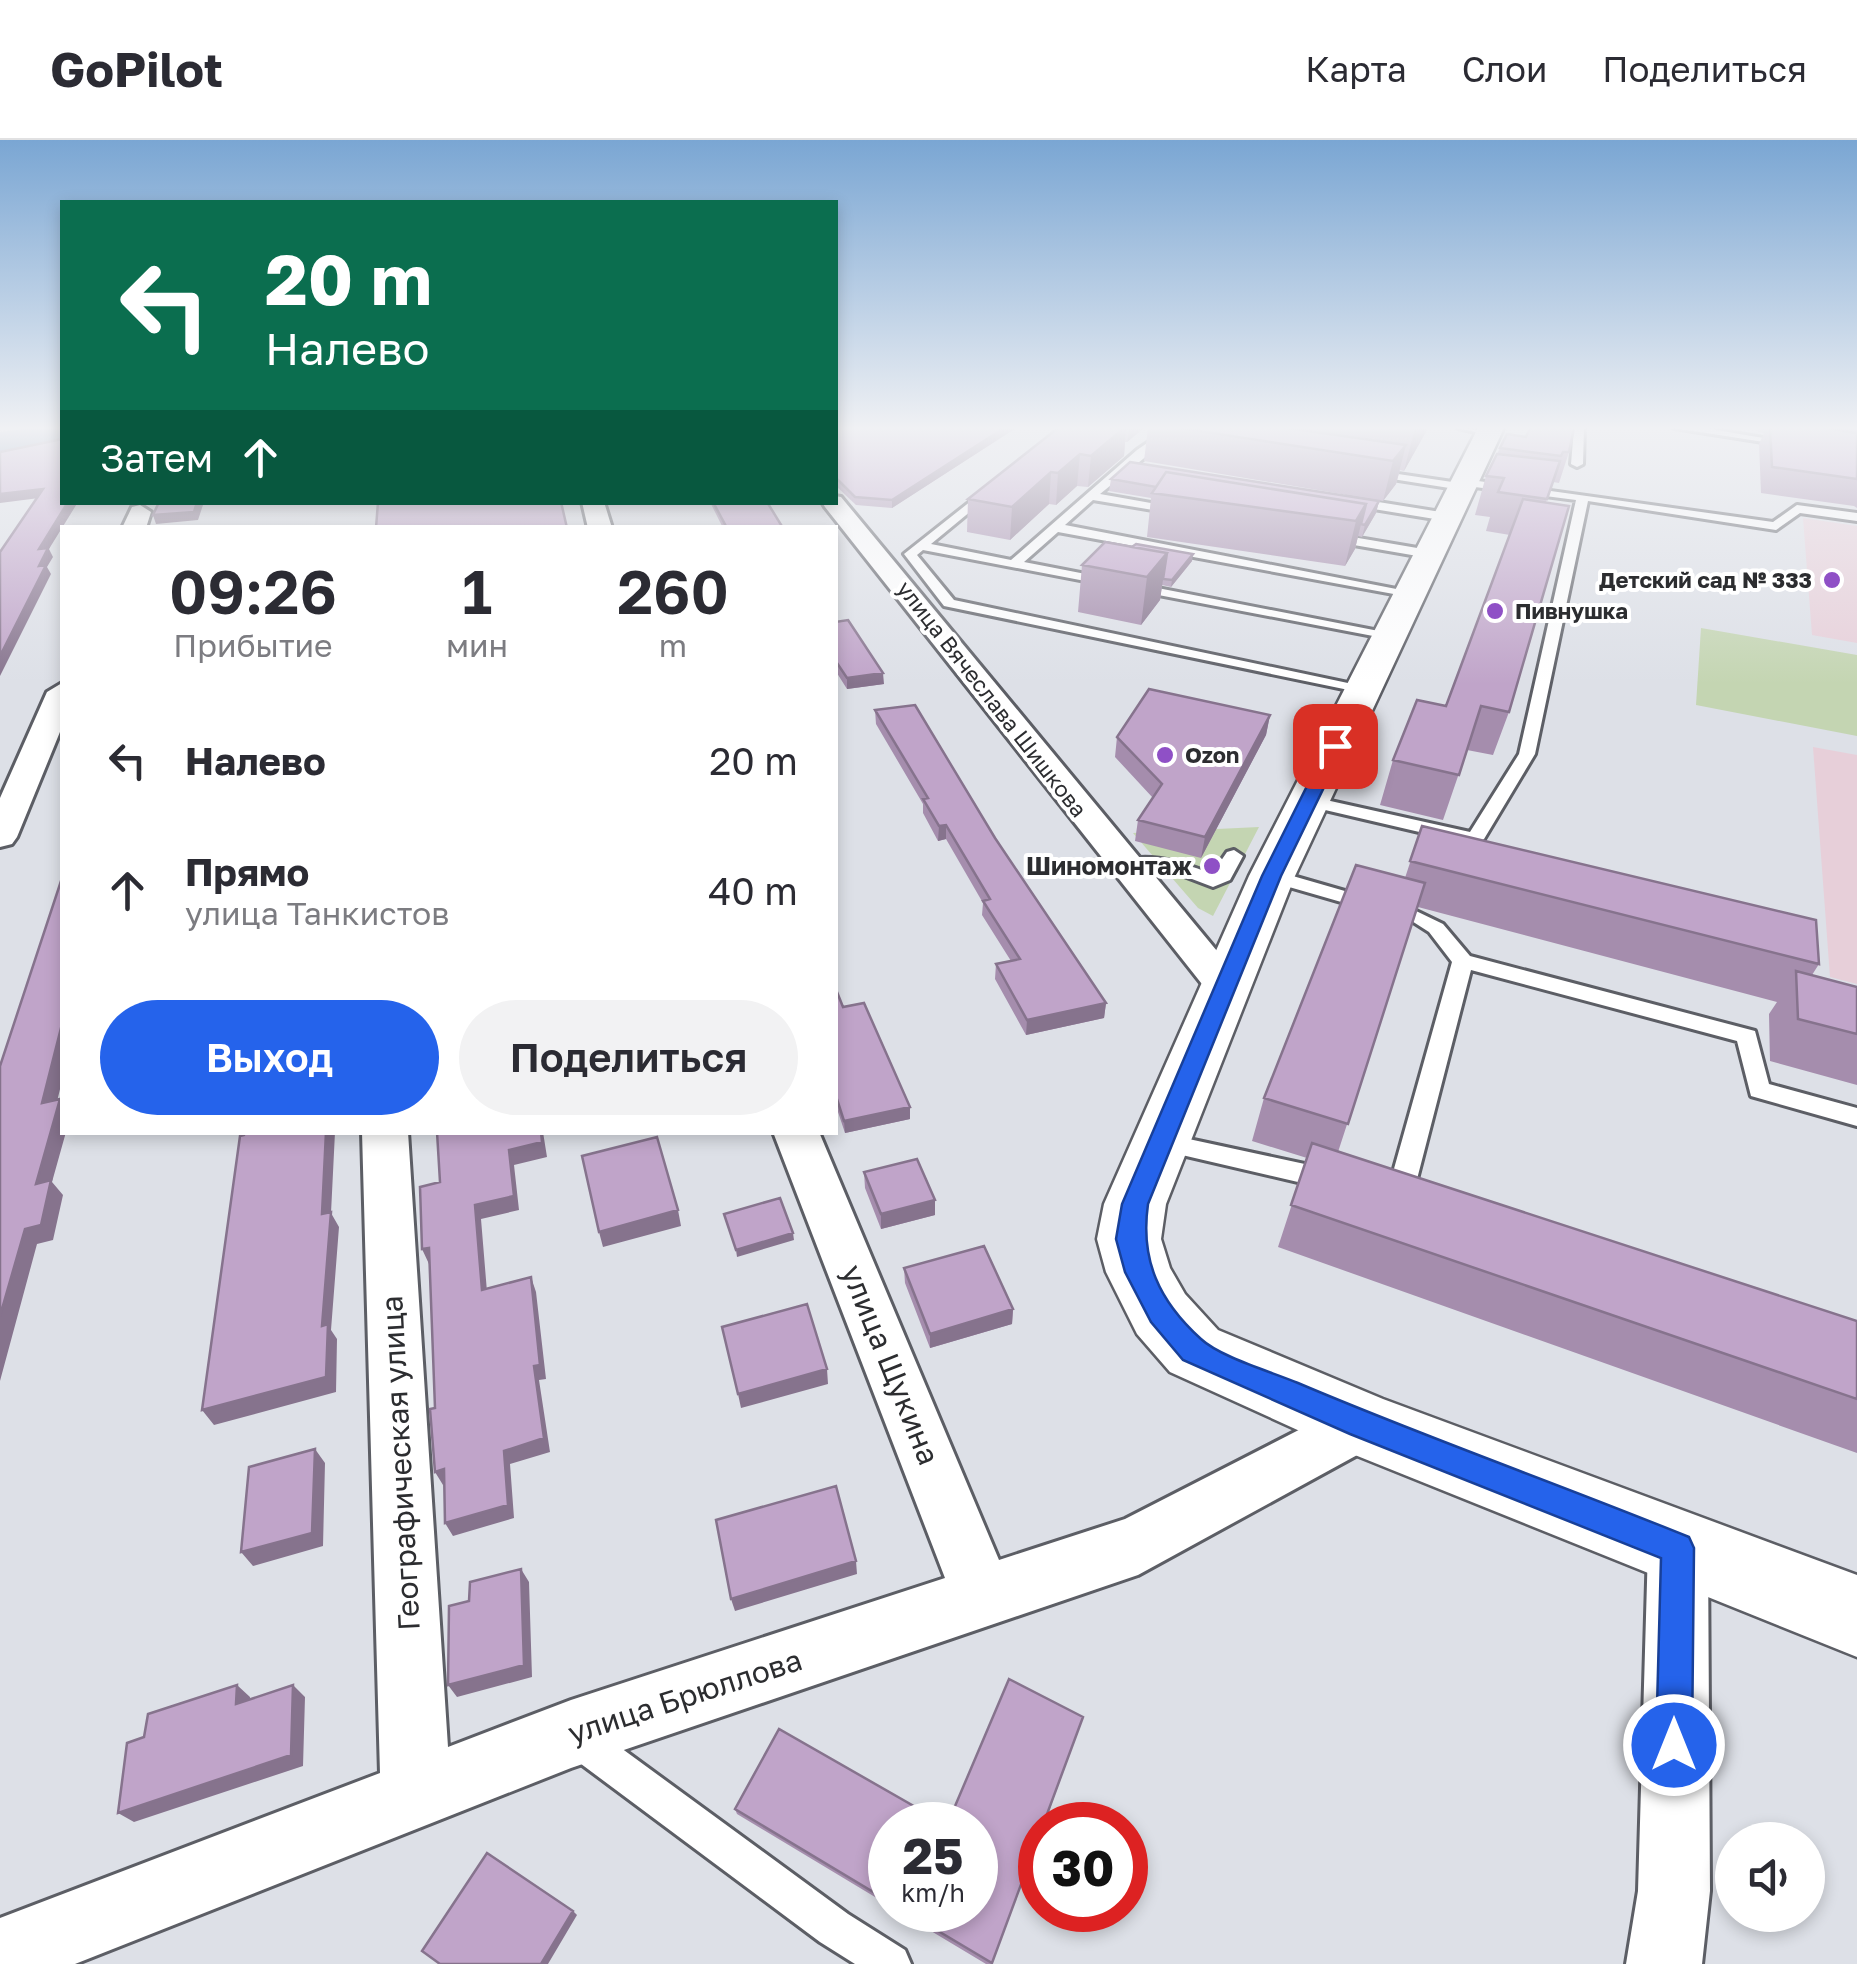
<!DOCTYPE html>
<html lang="ru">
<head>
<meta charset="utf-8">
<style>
  :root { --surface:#fff; --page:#f2f2f3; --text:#2b2b33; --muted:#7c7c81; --line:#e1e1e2; --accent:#2563eb }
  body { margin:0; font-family:"Golos Text",sans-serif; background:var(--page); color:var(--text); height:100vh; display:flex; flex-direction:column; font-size:38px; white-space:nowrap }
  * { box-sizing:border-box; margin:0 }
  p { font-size:32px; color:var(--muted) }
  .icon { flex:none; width:55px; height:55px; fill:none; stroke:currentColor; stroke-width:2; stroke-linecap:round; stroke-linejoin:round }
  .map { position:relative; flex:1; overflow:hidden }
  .sheet { position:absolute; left:60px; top:385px; width:778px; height:610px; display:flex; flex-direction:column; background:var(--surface); border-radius:0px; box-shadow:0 5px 15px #0003 }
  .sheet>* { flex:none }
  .top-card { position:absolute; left:60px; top:60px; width:778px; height:305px; border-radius:0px; box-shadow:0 5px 15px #0003; background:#0b6e4f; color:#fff; overflow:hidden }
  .buttons { position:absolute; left:1715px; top:1682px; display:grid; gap:20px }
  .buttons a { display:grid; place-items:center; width:110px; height:110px; border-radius:50%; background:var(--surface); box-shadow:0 5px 15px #0003; font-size:50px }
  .speed { position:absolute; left:868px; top:1662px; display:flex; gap:20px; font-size:50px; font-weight:700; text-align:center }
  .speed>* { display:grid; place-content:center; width:130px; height:130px; border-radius:50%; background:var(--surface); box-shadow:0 5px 15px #0003; line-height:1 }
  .speed small { font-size:25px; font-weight:400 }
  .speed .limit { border:15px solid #d22; background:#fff; color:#111 }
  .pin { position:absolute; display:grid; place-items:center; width:85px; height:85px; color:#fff; margin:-42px; border-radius:20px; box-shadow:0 5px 15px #0006 }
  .me { position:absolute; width:110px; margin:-55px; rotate:0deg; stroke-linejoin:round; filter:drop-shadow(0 0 8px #0008) }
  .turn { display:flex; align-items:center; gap:35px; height:210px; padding:0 40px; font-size:45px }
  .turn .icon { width:130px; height:130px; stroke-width:2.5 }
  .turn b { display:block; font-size:70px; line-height:85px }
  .then { display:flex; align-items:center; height:95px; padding:0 40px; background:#0003; gap:20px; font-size:38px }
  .eta { display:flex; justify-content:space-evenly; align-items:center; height:170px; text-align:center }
  .eta b { font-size:60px; font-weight:600; line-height:70px }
  .button { display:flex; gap:20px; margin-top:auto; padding:20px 40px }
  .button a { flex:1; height:115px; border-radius:60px; background:var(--accent); color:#fff; font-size:40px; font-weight:600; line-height:115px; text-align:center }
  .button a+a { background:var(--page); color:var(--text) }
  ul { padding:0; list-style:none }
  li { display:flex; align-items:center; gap:30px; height:130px; padding:0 40px }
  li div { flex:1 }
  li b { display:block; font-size:38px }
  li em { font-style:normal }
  header { display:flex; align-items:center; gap:60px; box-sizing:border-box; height:140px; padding:0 50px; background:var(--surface); border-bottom:2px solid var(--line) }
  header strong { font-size:48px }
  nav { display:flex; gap:55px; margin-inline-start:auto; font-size:35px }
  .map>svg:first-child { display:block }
  .education { fill:#e7cfd9 }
  .green { fill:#c4d5b2 }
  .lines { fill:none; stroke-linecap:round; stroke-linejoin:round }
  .river { fill:#7692b4; fill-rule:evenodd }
  .service-casing { stroke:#5c5e65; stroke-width:6 }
  .minor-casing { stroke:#5c5e65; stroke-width:6 }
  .secondary-casing { stroke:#5c5e65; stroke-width:5 }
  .service { fill:#fff; fill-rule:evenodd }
  .minor { fill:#fff; fill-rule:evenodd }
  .secondary { fill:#fff; fill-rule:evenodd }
  .wall { fill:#a58dad }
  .shaded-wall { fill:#86738d }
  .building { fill:#c0a4c9; stroke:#86738d; stroke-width:2.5 }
  .route { fill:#2563eb; stroke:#184099; stroke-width:2.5 }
  .poi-dot { fill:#8f50c6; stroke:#fff; stroke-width:4 }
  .labels { text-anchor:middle; stroke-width:8; stroke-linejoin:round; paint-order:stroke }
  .far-poi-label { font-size:22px; font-weight:bold; fill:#2c2d30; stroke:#fff; text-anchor:start }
  .far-street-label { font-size:22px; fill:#2c2d30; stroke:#fff }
  .poi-label { font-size:25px; font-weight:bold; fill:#2c2d30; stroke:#fff; text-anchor:end }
  .near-street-label { font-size:30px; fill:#2c2d30; stroke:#fff }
</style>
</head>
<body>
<header>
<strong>GoPilot</strong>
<nav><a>Карта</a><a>Слои</a><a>Поделиться</a></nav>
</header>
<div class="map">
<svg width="1857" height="1824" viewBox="0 0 1857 1824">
  <rect width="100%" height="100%" fill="#dde0e7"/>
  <path class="education" d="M 1803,378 L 1857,386 L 1857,503 L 1812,495 Z
    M 1813,607 L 1857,615 L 1857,844 L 1830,837 Z"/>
  <path class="green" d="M 1701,488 L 1857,515 L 1857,596 L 1696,565 Z
    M 1259,687 L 1213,776 L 1198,768 L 1133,693 Z"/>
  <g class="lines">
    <path class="river" d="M 29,288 L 62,288 L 62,304 L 0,312 L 0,292 Z"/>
    <g class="service-casing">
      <path id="service" d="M 1169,288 L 1181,288 L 1100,354 L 1179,368 L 1183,369 L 1183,375 L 1093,360 L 1065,385 L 1417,453 L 1410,457 L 1058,392 L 1024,422 L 1389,493 L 1394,494 L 1394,500 L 923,410 L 917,415 L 954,460 L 1362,546 L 1370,551 L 1368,554 L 944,466 L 904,414 L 990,346 L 996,350 L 994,352 L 931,404 L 1011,420 L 1137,310 Z
        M 1458,288 L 1494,292 L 1489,295 Z
        M 1574,288 L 1584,288 L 1583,324 L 1577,327 L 1571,324 Z
        M 1674,288 L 1704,288 L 1794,303 L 1789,306 Z
        M 1371,330 L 1459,343 L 1464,339 L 1773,382 L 1797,365 L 1857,373 L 1857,381 L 1800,373 L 1776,390 L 1588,361 L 1535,614 L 1484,699 L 1475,705 L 1308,666 L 1299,661 L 1308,656 L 1470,692 L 1519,614 L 1576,360 L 1467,346 L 1462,350 L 1367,335 Z
        M 1347,357 L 1447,373 L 1453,377 L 1447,381 L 1343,364 L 1341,361 Z
        M 1329,393 L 1429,410 L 1435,414 L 1429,418 L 1325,400 L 1325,394 Z
        M 1234,710 L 1243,716 L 1230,740 L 1213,747 L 1171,731 L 1125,732 L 1116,726 C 1139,708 1187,724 1212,734 L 1227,712 Z
        M 1272,730 L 1376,760 L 1379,764 L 1369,770 L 1265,740 L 1262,736 Z
        M 1414,770 L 1443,784 L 1470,816 L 1755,891 L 1769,944 L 1857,968 L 1857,986 L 1751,956 L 1737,901 L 1471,830 L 1416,1043 L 1412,1050 L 1403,1053 L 1394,1050 L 1390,1043 L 1452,822 L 1429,792 L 1404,776 L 1407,772 Z
        M 1161,993 L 1328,1029 L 1337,1032 L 1340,1039 L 1337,1046 L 1328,1049 L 1152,1008 L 1149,1002 L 1152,996 Z
        M 578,1581 L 591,1586 L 848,1774 L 905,1810 L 911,1824 L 855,1824 L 820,1802 L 565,1612 L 560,1599 L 565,1586 Z"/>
    </g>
    <g class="minor-casing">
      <path id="minor" d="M 835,356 L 841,357 L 1241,840 L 1247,849 L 1241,858 L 1227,862 L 1213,858 L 825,367 L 822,362 L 835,362 Z
        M 582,362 L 604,362 L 612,388 L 588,388 Z
        M 140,365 L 151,372 L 146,388 L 122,388 L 132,367 Z
        M 62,543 L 62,587 L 17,697 L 12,704 L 0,707 L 0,658 L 47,552 Z
        M 362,992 L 408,992 L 448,1607 L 571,1560 L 945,1438 L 773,992 L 819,992 L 999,1420 L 1125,1379 L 1361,1258 L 1381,1266 L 1389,1284 L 1381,1302 L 1138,1435 L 571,1628 L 75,1824 L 0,1824 L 0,1778 L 380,1633 Z
        M 1678,1378 L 1699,1387 L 1708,1408 L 1710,1751 L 1702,1824 L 1626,1824 L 1638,1751 L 1648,1408 L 1657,1387 Z"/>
    </g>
    <g class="secondary-casing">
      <path id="secondary" d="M 1478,288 L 1504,288 L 1295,736 L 1166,1064 L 1161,1099 L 1170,1128 L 1185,1154 L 1218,1190 L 1383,1259 L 1857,1435 L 1857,1517 L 1335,1307 L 1170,1232 L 1137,1194 L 1106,1132 L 1097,1099 L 1104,1064 L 1249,736 Z"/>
    </g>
    <use href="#service" class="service"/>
    <use href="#minor" class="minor"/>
    <use href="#secondary" class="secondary"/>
  </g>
  <path class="wall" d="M 835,288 L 1016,288 L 892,368 L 856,365 L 835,345 Z
    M 1058,288 L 1144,288 L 1127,302 L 1125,302 L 1124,316 L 1088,347 L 1077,346 L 1056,365 L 1049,364 L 1010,400 L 967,392 L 968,359 Z
    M 1148,288 L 1428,288 L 1404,331 L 1400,330 L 1396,344 L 1383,361 L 1144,321 Z
    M 1758,288 L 1857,288 L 1857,368 L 1854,366 L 1761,353 L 1759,304 L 1764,293 L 1758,292 Z
    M 1500,308 L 1569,312 L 1559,343 L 1553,342 L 1546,362 L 1509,572 L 1493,615 L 1467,610 L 1443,680 L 1380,665 L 1393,620 L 1446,566 L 1510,395 L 1486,391 L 1490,377 L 1475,375 L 1486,336 Z
    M 1111,339 L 1379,361 L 1376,373 L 1362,397 L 1358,396 L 1355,409 L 1345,426 L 1147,397 L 1151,358 L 1109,351 Z
    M 710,362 L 767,362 L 783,388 L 723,388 Z
    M 1192,421 L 1171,447 L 1162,445 L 1160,460 L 1141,485 L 1078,472 L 1082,425 Z
    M 835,482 L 884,544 L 847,549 L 835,530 Z
    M 875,570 L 995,698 L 1106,863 L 1104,878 L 1026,895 L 995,839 L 996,824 L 1011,821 L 982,775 L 983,763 L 946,699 L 938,701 L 923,673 L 923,664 L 876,584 Z
    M 1270,575 L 1266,595 L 1201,718 L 1135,701 L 1138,680 L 1153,658 L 1115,617 L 1117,597 Z
    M 1422,686 L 1819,824 L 1812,835 L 1857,847 L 1857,945 L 1770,921 L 1769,874 L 1777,862 L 1418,767 L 1338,1012 L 1857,1181 L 1857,1313 L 1278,1107 L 1307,1018 L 1252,1001 L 1264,958 L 1405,738 Z
    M 835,847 L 843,867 L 910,967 L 910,979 L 845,993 L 835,963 Z
    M 864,1032 L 935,1075 L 881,1089 L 865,1048 Z
    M 904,1128 L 1013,1169 L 1012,1184 L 930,1208 L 905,1143 Z
    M 1009,1539 L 1083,1577 L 1044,1685 L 1040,1685 L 1040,1695 L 992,1824 L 986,1824 L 896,1770 L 975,1770 L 975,1685 L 890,1685 L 890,1766 L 737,1674 L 735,1669 L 779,1589 L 947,1685 Z"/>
  <path class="shaded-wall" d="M 1004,288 L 1016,288 L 892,368 L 892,360 Z
    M 1124,288 L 1126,288 L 1124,316 L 1088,347 L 1091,316 Z
    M 1129,288 L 1144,288 L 1127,302 Z
    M 1415,288 L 1428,288 L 1404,331 Z
    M 1406,305 L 1396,344 L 1383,361 L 1393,321 Z
    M 1080,314 L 1077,346 L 1056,365 L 1058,333 Z
    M 1051,332 L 1049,364 L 1010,400 L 1012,367 Z
    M 43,349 L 47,357 L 0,363 L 0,354 Z
    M 1379,361 L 1376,373 L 1362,397 L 1365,385 Z
    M 68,362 L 78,362 L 49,409 L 53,417 L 47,427 L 51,434 L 0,536 L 0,516 L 39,409 Z
    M 197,362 L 204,362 L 198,380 L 156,384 L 153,375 Z
    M 1366,364 L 1355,409 L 1345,426 L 1356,381 Z
    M 1167,413 L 1160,460 L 1141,485 L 1147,437 Z
    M 1193,414 L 1192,421 L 1171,447 L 1172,440 Z
    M 883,533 L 884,544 L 847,549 L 847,538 Z
    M 1270,575 L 1266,595 L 1201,718 L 1205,697 Z
    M 946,685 L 946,699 L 938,701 L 939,686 Z
    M 1106,863 L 1104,878 L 1026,895 L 1027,880 Z
    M 62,884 L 62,941 L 53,978 L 42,963 Z
    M 60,959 L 62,963 L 62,992 L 66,992 L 52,1042 L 63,1055 L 53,1100 L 37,1104 L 0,1241 L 0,1176 Z
    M 910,967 L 910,979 L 845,993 L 844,981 Z
    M 326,992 L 335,992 L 331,1073 L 339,1087 L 331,1190 L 337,1199 L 336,1252 L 214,1285 L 202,1270 L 322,1186 L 322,1074 Z
    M 541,992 L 543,992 L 547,1017 L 514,1025 L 519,1070 L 481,1079 L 488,1164 L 482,1150 L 475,1065 L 509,1010 Z
    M 935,1060 L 935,1075 L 881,1089 L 881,1074 Z
    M 678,1070 L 681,1086 L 603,1107 L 599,1092 Z
    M 793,1093 L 794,1100 L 737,1117 L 736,1110 Z
    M 429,1108 L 429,1124 L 422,1109 Z
    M 531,1137 L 536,1152 L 546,1239 L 539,1240 L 550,1312 L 510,1324 L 514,1378 L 453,1396 L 445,1383 L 534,1226 Z
    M 1013,1169 L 1012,1184 L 930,1208 L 930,1194 Z
    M 827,1229 L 828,1244 L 741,1268 L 738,1254 Z
    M 315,1309 L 325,1323 L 323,1406 L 253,1426 L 241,1412 Z
    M 444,1329 L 451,1342 L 443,1345 L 435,1332 Z
    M 856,1421 L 857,1434 L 735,1471 L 731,1459 Z
    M 521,1429 L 529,1442 L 532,1537 L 457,1557 L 448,1545 Z
    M 237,1545 L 250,1557 L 249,1575 L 236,1564 Z
    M 293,1545 L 305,1557 L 303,1626 L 134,1682 L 118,1673 Z
    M 573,1771 L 577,1775 L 548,1824 L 541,1824 Z"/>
  <path class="building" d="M 835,288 L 1004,288 L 892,360 L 855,357 L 835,337 Z
    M 1058,288 L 1124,288 L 1091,316 L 1080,314 L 1058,333 L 1051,332 L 1012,367 L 968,359 Z
    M 1180,288 L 1287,288 L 1406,305 L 1393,321 Z
    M 1530,288 L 1574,288 L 1569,312 L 1563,312 L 1561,316 L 1500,308 L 1507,294 L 1526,297 Z
    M 1770,288 L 1825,288 L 1857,293 L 1857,339 L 1772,327 Z
    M 62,299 L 62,362 L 68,362 L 39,409 L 48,408 L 39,426 L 46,425 L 0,516 L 0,412 L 43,349 L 0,354 L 0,312 Z
    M 1497,314 L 1560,321 L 1547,359 L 1498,352 L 1504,338 L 1486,336 Z
    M 1130,322 L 1379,361 L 1365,385 L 1361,384 L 1366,364 L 1166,332 L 1156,347 L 1111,339 Z
    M 1166,332 L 1366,364 L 1356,381 L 1152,353 Z
    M 1523,359 L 1569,366 L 1509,572 L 1481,566 L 1459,635 L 1393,620 L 1417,560 L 1446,566 Z
    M 159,362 L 197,362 L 194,372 L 153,375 Z
    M 378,362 L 561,362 L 567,388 L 376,388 Z
    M 713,362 L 767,362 L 783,388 L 727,388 Z
    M 1105,402 L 1167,413 L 1147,437 L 1082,425 Z
    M 1136,404 L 1193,414 L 1172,440 L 1163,439 L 1167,413 L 1132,407 Z
    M 848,480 L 883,533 L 847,538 L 835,520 L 835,482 Z
    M 1149,549 L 1270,575 L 1205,697 L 1138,680 L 1162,644 L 1117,597 Z
    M 915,565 L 995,698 L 1106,863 L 1027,880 L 996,824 L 1020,819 L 983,761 L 990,759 L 946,685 L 939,686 L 923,659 L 928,658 L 875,570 Z
    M 1422,686 L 1816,780 L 1819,824 L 1410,721 Z
    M 1356,725 L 1425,743 L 1348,984 L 1264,958 Z
    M 62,738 L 62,884 L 42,963 L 60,959 L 36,1044 L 51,1040 L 41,1085 L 25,1089 L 0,1176 L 0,926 Z
    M 1796,831 L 1857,847 L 1857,894 L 1798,879 Z
    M 835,847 L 843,867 L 864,863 L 910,967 L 844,981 L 835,953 Z
    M 245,992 L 326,992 L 322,1074 L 331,1072 L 322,1186 L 328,1184 L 326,1237 L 202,1270 L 240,996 L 244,995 Z
    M 437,992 L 541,992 L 542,1002 L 509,1010 L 514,1056 L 475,1065 L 482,1150 L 531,1137 L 540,1225 L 534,1226 L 544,1298 L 504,1311 L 508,1365 L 445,1383 L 444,1329 L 435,1332 L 430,1269 L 435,1268 L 429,1108 L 422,1109 L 420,1047 L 440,1042 Z
    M 657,997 L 678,1070 L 599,1092 L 582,1016 Z
    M 1312,1003 L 1857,1181 L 1857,1259 L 1291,1065 Z
    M 917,1019 L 935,1060 L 881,1074 L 864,1032 Z
    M 780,1058 L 793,1093 L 736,1110 L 724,1074 Z
    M 984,1106 L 1013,1169 L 930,1194 L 904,1128 Z
    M 807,1164 L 827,1229 L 738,1254 L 722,1187 Z
    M 315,1309 L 312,1393 L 241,1412 L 249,1327 Z
    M 836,1346 L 856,1421 L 731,1459 L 716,1380 Z
    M 521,1429 L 524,1525 L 448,1545 L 449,1466 L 469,1461 L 470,1442 Z
    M 1009,1539 L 1083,1577 L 1043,1685 L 1040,1685 L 1040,1693 L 992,1823 L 903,1770 L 975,1770 L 975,1685 L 890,1685 L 890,1762 L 735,1669 L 779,1589 L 947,1685 Z
    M 237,1545 L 236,1564 L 293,1545 L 291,1615 L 118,1673 L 127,1603 L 144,1597 L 148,1574 Z
    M 487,1713 L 573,1771 L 541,1824 L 440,1824 L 422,1811 Z"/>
  <linearGradient id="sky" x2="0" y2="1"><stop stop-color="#7aa6d3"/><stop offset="0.53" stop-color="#f0f1f4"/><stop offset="1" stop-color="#f0f1f4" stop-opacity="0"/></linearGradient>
  <rect width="1857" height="544" fill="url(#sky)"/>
  <path class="route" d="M 1335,601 L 1344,606 L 1281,736 L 1148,1064 C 1140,1120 1159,1161 1201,1199 C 1220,1217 1272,1232 1298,1243 C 1427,1298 1559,1344 1689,1397 L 1694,1408 L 1692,1605 L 1687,1618 L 1674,1623 L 1661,1618 L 1656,1605 L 1661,1418 L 1350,1294 L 1183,1220 L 1151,1182 L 1125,1132 L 1116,1099 L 1122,1064 L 1262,736 L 1327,606 Z"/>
  <g class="poi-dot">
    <circle cx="1832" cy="440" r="10"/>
    <circle cx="1495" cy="471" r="10"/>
    <circle cx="1165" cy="615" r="10"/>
    <circle cx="1212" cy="726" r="10"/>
  </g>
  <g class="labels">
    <g class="far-poi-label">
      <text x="1812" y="448" text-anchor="end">Детский сад № 333</text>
      <text x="1515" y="479">Пивнушка</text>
      <text x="1185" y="623">Ozon</text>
    </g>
    <g class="far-street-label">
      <text transform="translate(992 559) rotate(52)" y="8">улица Вячеслава Шишкова</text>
    </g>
    <g class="poi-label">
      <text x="1192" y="735">Шиномонтаж</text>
    </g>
    <g class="near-street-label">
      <text transform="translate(890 1225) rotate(68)" y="10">улица Щукина</text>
      <text transform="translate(401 1323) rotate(-93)" y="10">Географическая улица</text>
      <text transform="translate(685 1557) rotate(-18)" y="10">улица Брюллова</text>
    </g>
  </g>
</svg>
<div class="buttons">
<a><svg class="icon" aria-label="sound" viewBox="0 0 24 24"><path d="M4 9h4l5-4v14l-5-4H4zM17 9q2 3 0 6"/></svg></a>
</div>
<div class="speed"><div>25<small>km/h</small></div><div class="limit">30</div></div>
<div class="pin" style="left:1335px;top:606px;background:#d93025"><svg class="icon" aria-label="arrive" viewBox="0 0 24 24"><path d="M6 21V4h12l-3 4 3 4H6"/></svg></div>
<svg class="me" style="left:1674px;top:1605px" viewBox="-20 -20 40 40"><circle r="17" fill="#2563eb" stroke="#fff" stroke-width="3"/><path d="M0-11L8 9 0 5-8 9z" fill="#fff"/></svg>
<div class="top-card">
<div class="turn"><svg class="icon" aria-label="left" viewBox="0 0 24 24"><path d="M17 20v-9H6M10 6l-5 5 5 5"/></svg><div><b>20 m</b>Налево</div></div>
<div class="then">Затем<svg class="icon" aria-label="ahead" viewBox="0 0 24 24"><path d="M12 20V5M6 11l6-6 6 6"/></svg></div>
</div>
<section class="sheet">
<div class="eta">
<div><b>09:26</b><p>Прибытие</p></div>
<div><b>1</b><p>мин</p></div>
<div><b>260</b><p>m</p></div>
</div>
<ul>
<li><svg class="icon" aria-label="left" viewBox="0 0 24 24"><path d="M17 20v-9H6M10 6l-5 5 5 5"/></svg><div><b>Налево</b></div><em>20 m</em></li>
<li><svg class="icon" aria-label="ahead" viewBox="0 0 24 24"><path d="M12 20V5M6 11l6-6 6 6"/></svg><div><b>Прямо</b><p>улица Танкистов</p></div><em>40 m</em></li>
</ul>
<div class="button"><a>Выход</a><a>Поделиться</a></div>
</section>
</div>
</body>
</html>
